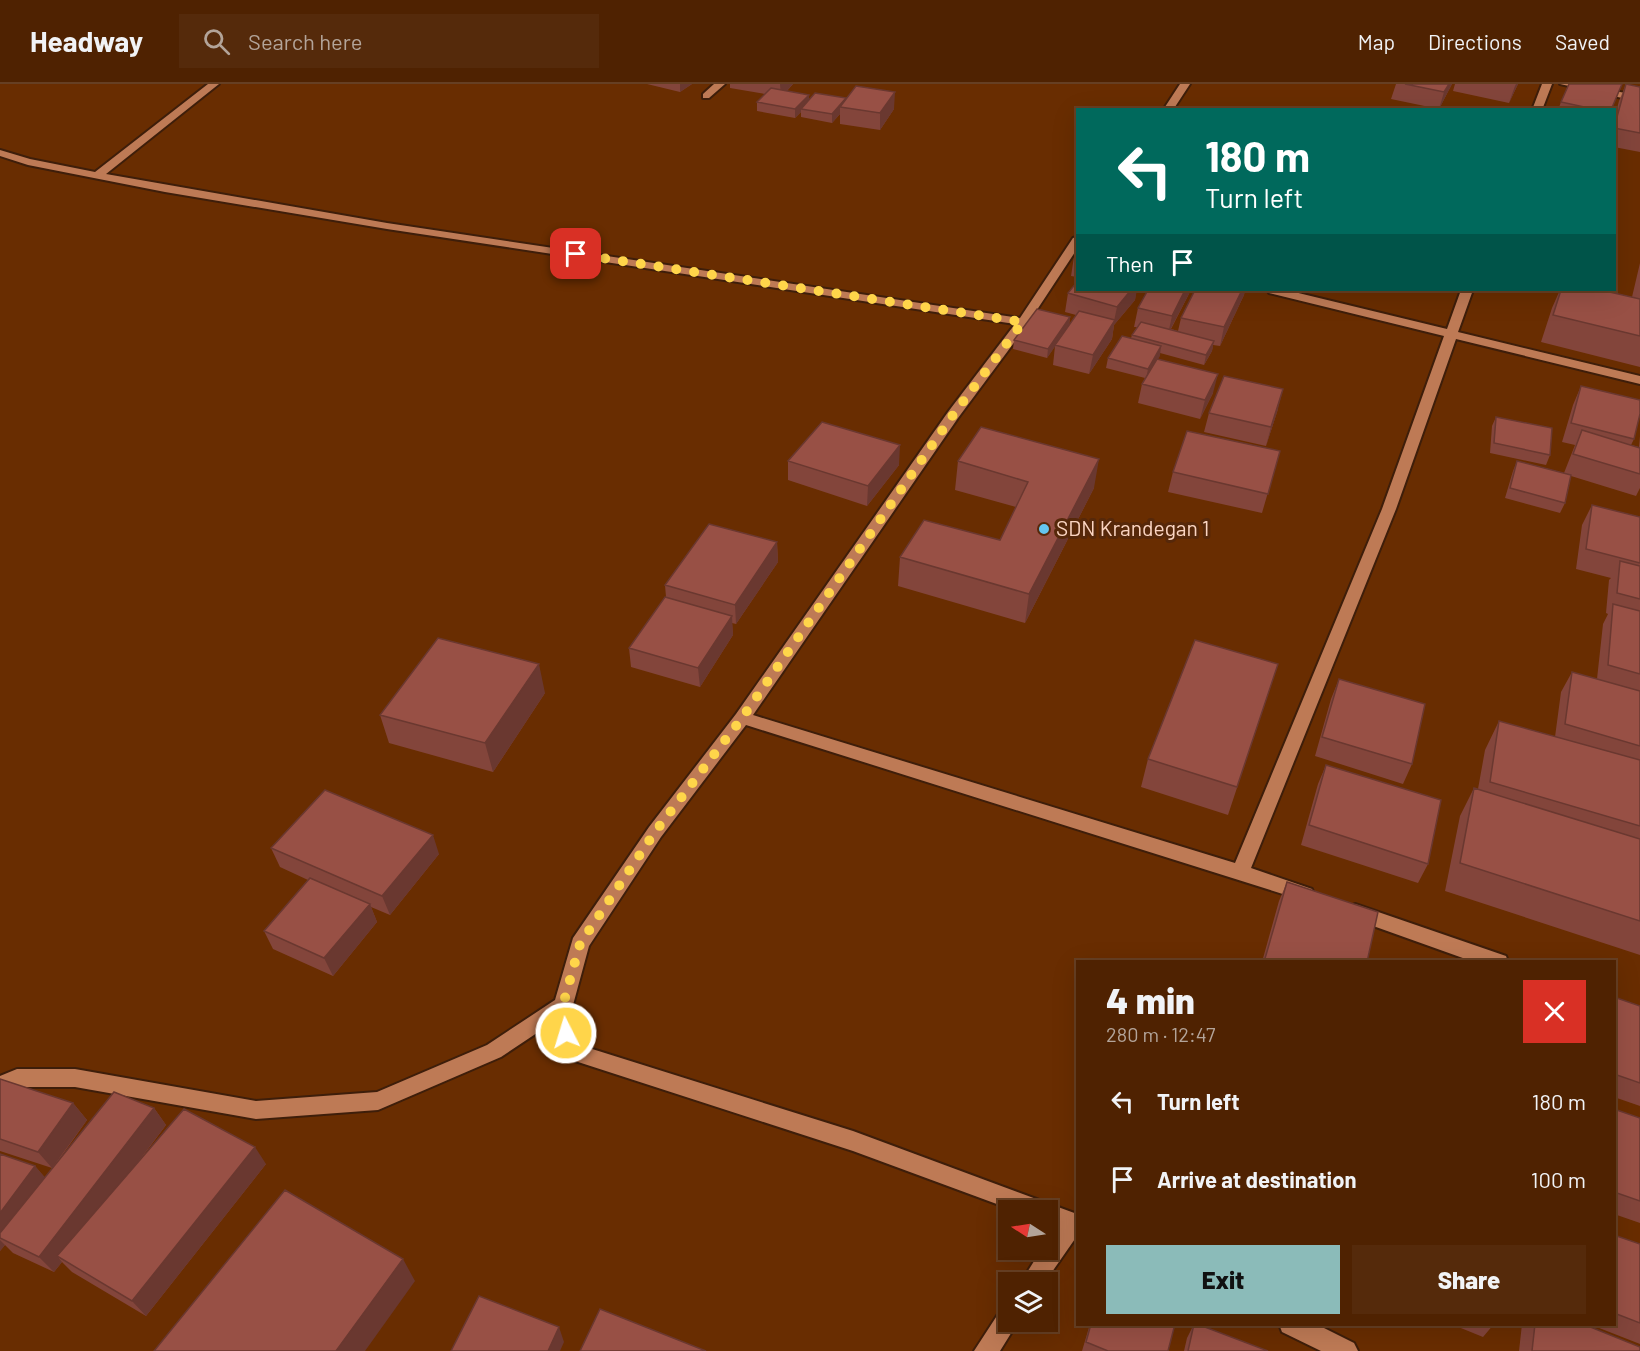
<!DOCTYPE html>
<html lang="en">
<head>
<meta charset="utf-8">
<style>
  :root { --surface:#4f2201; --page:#552a0b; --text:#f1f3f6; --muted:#b3a499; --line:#663f23; --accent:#8bbbb9 }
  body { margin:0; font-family:Barlow,sans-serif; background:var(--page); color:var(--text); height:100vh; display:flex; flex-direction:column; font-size:22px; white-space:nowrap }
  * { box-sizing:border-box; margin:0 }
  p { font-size:20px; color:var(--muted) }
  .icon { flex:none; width:33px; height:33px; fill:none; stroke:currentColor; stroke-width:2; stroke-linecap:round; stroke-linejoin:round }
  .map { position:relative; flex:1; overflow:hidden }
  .details { position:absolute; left:1076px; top:876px; width:540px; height:366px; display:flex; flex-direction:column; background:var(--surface); border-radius:0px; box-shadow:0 6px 24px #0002,0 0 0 2px var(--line) }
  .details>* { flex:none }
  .guide { position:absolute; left:1076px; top:24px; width:540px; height:183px; border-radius:0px; box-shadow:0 6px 24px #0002,0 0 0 2px var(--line); background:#00695c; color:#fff; overflow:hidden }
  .needle { width:39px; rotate:282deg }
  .controls { position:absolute; left:998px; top:1116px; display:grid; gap:12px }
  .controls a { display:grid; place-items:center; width:60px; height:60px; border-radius:0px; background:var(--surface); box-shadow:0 6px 24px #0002,0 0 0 2px var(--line); font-size:30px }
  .pin { position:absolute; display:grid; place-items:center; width:51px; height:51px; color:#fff; margin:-26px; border-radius:12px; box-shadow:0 3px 9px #0006 }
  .me { position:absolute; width:66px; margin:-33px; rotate:355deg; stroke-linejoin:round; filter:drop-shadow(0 0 4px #0008) }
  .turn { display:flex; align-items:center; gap:21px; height:126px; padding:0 30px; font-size:27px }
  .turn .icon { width:78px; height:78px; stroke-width:2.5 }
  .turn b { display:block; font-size:42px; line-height:51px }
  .then { display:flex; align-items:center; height:57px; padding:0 30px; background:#0003; gap:12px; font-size:22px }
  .round { display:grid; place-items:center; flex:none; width:63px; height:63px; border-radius:0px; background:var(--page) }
  .headline { display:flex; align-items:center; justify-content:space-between; height:102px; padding:0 30px }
  h1 { font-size:36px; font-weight:800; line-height:45px }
  .action { display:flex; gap:12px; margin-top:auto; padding:12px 30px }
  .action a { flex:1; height:69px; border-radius:0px; background:var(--accent); color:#111; font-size:24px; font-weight:800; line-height:69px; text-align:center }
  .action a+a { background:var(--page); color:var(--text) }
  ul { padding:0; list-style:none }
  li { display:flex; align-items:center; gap:18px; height:78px; padding:0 30px }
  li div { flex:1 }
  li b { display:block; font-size:22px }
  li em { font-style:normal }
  header { display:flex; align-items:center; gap:36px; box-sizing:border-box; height:84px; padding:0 30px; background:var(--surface); border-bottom:2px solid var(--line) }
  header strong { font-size:28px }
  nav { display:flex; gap:33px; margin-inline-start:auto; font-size:21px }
  .search { width:420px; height:54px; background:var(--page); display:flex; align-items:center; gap:15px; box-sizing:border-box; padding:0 21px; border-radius:0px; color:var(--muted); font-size:22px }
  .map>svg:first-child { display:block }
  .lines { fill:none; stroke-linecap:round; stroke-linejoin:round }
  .minor-casing { stroke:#3e1e0a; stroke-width:4 }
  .minor { fill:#be7a55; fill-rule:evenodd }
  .wall { fill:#83453b }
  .shaded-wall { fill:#6a3830 }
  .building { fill:#985045; stroke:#6a3830; stroke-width:1.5 }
  .route { stroke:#ffd54a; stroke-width:10; stroke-dasharray:0 18 }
  .poi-dot { fill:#65c5ef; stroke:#56280a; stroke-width:2 }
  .labels { text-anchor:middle; stroke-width:6; stroke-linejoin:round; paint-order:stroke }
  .poi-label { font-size:21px; fill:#fbd5c2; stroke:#56280a; text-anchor:start }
</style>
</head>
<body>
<header>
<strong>Headway</strong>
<div class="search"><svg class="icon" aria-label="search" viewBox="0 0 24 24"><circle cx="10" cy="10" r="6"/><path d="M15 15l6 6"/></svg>Search here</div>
<nav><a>Map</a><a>Directions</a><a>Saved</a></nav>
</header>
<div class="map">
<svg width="1640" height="1267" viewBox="0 0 1640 1267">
  <rect width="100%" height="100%" fill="#692d01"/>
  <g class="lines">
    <g class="minor-casing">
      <path id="minor" d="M 208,0 L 219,0 L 106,90 L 387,139 L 1020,234 L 1073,154 L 1077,153 L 1077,165 L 1027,241 L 958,334 L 753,631 L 1235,779 L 1382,425 L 1444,252 L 1269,209 L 1267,206 L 1286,206 L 1447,245 L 1461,206 L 1473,206 L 1458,248 L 1640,292 L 1640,300 L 1456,255 L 1396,425 L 1251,784 L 1312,805 L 1314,810 L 1312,815 L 1305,817 L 746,641 L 661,753 L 589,862 L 573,921 L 576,946 L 589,964 L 853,1047 L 1077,1130 L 1077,1152 L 1045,1198 L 1021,1198 L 1041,1166 L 1047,1166 L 1047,1157 L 1057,1144 L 1047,1140 L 1047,1126 L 1013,1126 L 853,1067 L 575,977 L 559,955 L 555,937 L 501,973 L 378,1026 L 256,1035 L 75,1003 L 18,1003 L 0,1010 L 0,992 L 17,985 L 75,985 L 256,1017 L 377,1008 L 487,961 L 555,916 L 573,854 L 649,743 L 736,630 L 948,328 L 1015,240 L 387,145 L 165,108 L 28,81 L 0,72 L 0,66 L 30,75 L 95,88 Z
        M 714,0 L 725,0 L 709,14 L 703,14 L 703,10 Z
        M 1180,0 L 1190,0 L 1173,26 L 1163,26 Z
        M 1542,0 L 1552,0 L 1542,26 L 1532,26 Z
        M 1560,0 L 1580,0 L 1640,12 L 1640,18 Z
        M 1355,820 L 1506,872 L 1508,878 L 1474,878 L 1348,833 L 1346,828 L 1348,823 Z
        M 1008,1224 L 1008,1238 L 1018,1238 L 1000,1267 L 974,1267 L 1000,1227 Z
        M 1279,1240 L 1316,1240 L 1354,1259 L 1358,1267 L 1321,1267 L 1282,1248 Z"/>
    </g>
    <use href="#minor" class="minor"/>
  </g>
  <path class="wall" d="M 647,0 L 692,0 L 680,8 Z
    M 730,0 L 793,0 L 787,7 L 809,11 L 809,16 L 894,25 L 880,46 L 840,40 L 840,30 L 832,39 L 801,33 L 801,28 L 795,34 L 757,27 L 757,18 L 765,10 L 730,4 Z
    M 1396,0 L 1452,0 L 1439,25 L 1391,15 Z
    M 1455,0 L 1518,0 L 1509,19 L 1453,7 Z
    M 1626,0 L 1640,3 L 1640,68 L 1614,63 L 1614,36 L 1619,17 Z
    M 1561,18 L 1612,26 L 1558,26 Z
    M 1077,169 L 1077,193 L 1071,192 L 1074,173 Z
    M 1640,179 L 1640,283 L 1541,258 L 1552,224 L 1560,206 L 1601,206 L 1632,213 Z
    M 1077,206 L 1144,206 L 1142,209 L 1136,208 L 1135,216 L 1114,241 L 1112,255 L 1089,290 L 1053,281 L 1055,262 L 1047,274 L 1013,265 L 1014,256 L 1070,233 L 1069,242 L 1076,231 L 1065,228 L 1068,209 Z
    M 1191,206 L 1171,245 L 1178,247 L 1181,234 L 1195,206 L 1245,206 L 1244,211 L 1220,262 L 1213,261 L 1212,267 L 1204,281 L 1160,269 L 1158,275 L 1213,309 L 1200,335 L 1138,319 L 1142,300 L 1145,294 L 1106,284 L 1108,274 L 1131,254 L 1132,251 L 1137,243 L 1134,243 L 1138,224 Z
    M 1581,302 L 1634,355 L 1631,361 L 1639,363 L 1640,352 L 1640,404 L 1636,412 L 1571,392 L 1565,419 L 1560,429 L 1505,414 L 1513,387 L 1517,377 L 1564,389 L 1575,361 L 1562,358 L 1573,321 Z
    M 1278,325 L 1266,362 L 1204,348 L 1209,329 Z
    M 1496,333 L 1550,371 L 1546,381 L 1490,369 L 1492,342 Z
    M 1280,367 L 1262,429 L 1168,408 L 1173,388 Z
    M 788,377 L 899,381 L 867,422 L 788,396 Z
    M 958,377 L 1094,404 L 1025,539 L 898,502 L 900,473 L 1000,456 L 1016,423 L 955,406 Z
    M 1592,421 L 1640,433 L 1640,871 L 1445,807 L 1460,732 L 1474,704 L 1478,705 L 1485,666 L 1499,637 L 1555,653 L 1561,608 L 1572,588 L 1597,595 L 1603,540 L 1608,530 L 1606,529 L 1609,496 L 1611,494 L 1576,485 L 1582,441 Z
    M 777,458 L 778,478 L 736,540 L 732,539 L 733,551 L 700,603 L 631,583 L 629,564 L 666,513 L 665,501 Z
    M 1278,580 L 1228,731 L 1141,703 L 1148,675 Z
    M 1339,595 L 1412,680 L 1403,700 L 1315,672 L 1331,615 Z
    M 545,609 L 493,688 L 389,659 L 380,631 Z
    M 1326,681 L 1428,780 L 1418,799 L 1301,761 L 1318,700 Z
    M 271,764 L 439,770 L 390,831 L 371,823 L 377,838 L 333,892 L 273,865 L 264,847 L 308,796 L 280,783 Z
    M 1287,798 L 1367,878 L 1262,878 L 1279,817 Z
    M 1614,913 L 1640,922 L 1640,1022 L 1614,1013 Z
    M 0,995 L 73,1019 L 87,1036 L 54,1083 L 154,1024 L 166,1041 L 140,1076 L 266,1080 L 146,1232 L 72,1188 L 62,1178 L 54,1188 L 13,1169 L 5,1161 L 0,1167 L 0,1070 L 35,1082 L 45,1094 L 52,1084 L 0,1067 Z
    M 1614,1025 L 1640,1034 L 1640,1139 L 1614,1130 Z
    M 1614,1151 L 1640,1160 L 1640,1260 L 1589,1240 L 1614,1240 Z
    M 1090,1240 L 1175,1240 L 1168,1267 L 1082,1267 Z
    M 1194,1240 L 1268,1267 L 1184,1267 L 1187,1254 Z
    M 1451,1240 L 1494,1240 L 1483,1253 Z
    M 1522,1240 L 1583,1240 L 1640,1267 L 1519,1267 Z"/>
  <path class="shaded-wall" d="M 680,0 L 692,0 L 680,8 Z
    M 780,0 L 793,0 L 781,13 Z
    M 1449,0 L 1452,0 L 1439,25 L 1444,8 Z
    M 1516,0 L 1518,0 L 1509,19 L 1515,2 Z
    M 895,8 L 894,25 L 880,46 L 880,29 Z
    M 809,11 L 809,19 L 801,25 L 801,28 L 795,34 L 795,25 Z
    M 846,14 L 840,23 L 840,30 L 832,39 L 832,30 Z
    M 1131,206 L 1137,206 L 1135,216 L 1114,241 L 1112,255 L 1089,290 L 1093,271 L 1114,237 L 1117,223 Z
    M 1185,206 L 1191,206 L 1168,250 L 1172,232 Z
    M 1242,206 L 1245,206 L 1244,211 L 1220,262 L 1224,243 Z
    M 1070,233 L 1069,243 L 1047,274 L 1048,265 Z
    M 1214,257 L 1212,267 L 1204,281 L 1206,271 Z
    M 1161,262 L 1160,272 L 1146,295 L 1148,285 Z
    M 1218,290 L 1213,309 L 1200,335 L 1205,316 Z
    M 1283,305 L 1278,325 L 1266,362 L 1271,343 Z
    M 900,361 L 899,381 L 867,422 L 868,402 Z
    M 1099,375 L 1094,404 L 1025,539 L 1029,510 Z
    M 777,458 L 778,478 L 736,540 L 735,521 Z
    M 732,532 L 733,551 L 700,603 L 698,584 Z
    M 539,580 L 545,609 L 493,688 L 485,659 Z
    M 433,751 L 439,770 L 390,831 L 382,812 Z
    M 370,820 L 377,838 L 333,892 L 324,874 Z
    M 73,1019 L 87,1036 L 52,1084 L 38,1068 Z
    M 154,1024 L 166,1041 L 63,1176 L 57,1172 L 62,1178 L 54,1188 L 39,1173 Z
    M 255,1063 L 266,1080 L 146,1232 L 132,1217 Z
    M 35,1082 L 50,1099 L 0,1154 L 0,1129 Z
    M 0,1156 L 5,1161 L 0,1167 Z
    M 403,1175 L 415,1197 L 365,1267 L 336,1267 Z
    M 559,1243 L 564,1258 L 560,1267 L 548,1267 Z"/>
  <path class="building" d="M 1405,0 L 1449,0 L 1444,8 Z
    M 1569,0 L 1622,0 L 1611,26 L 1598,26 L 1561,18 Z
    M 1626,0 L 1640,3 L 1640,49 L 1614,44 Z
    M 856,2 L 895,8 L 880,29 L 840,23 Z
    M 771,4 L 809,11 L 795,25 L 757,18 Z
    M 815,9 L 846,14 L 832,30 L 801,25 Z
    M 1077,198 L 1077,206 L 1131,206 L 1117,223 L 1068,209 Z
    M 1148,206 L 1185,206 L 1172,232 L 1138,224 Z
    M 1195,206 L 1242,206 L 1224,243 L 1181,234 Z
    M 1561,206 L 1601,206 L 1640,215 L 1640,252 L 1553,231 Z
    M 1037,225 L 1070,233 L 1048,265 L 1014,256 Z
    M 1079,227 L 1115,236 L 1093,271 L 1055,261 Z
    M 1141,238 L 1214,257 L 1206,271 L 1132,251 Z
    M 1122,252 L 1161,262 L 1148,285 L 1108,274 Z
    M 1157,275 L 1218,290 L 1205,316 L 1142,300 Z
    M 1224,292 L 1283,305 L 1271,343 L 1209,329 Z
    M 1581,302 L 1640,316 L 1640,330 L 1634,355 L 1571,339 Z
    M 1496,333 L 1552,344 L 1550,371 L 1494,359 Z
    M 822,338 L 900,361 L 868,402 L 788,377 Z
    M 981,343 L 1099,375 L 1029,510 L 900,473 L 924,436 L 1000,456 L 1028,398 L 958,377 Z
    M 1582,346 L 1640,364 L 1640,390 L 1573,370 Z
    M 1187,347 L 1280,367 L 1268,410 L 1173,388 Z
    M 1517,377 L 1571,391 L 1565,419 L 1510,404 Z
    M 1592,421 L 1640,433 L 1640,479 L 1586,465 Z
    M 709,440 L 777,458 L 735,521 L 665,501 Z
    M 1620,477 L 1640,482 L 1640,515 L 1617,509 Z
    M 665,513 L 732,532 L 698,584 L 629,564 Z
    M 1613,520 L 1640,527 L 1640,590 L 1608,581 Z
    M 438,554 L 539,580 L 485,659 L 380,631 Z
    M 1195,556 L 1278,580 L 1237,703 L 1148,675 Z
    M 1572,588 L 1640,607 L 1640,662 L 1565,640 Z
    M 1339,595 L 1425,620 L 1412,680 L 1322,653 Z
    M 1499,637 L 1640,676 L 1640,742 L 1490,698 Z
    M 1326,681 L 1441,716 L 1428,780 L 1309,741 Z
    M 1474,704 L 1640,755 L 1640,837 L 1460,779 Z
    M 325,706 L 433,751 L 382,812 L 271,764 Z
    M 310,794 L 370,820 L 324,874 L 264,847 Z
    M 1287,798 L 1378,828 L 1367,878 L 1264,878 Z
    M 1614,913 L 1640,922 L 1640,999 L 1614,990 Z
    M 0,995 L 73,1019 L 38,1068 L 0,1055 Z
    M 114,1008 L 154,1024 L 39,1173 L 0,1154 L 0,1149 Z
    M 184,1025 L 255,1063 L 132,1217 L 57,1172 Z
    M 1614,1025 L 1640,1034 L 1640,1117 L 1614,1108 Z
    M 0,1070 L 35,1082 L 0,1129 Z
    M 285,1106 L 403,1175 L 336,1267 L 154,1267 Z
    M 1614,1151 L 1640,1160 L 1640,1239 L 1614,1229 Z
    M 479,1212 L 559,1243 L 548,1267 L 451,1267 Z
    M 600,1225 L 706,1267 L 580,1267 Z
    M 1091,1240 L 1175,1240 L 1168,1267 L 1108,1267 L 1086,1258 Z
    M 1194,1240 L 1197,1240 L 1268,1267 L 1188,1267 Z
    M 1535,1240 L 1583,1240 L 1640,1263 L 1640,1267 L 1532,1267 Z"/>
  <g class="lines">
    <path class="route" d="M 566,949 L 563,921 L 580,860 L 655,748 L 742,634 L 953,331 L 1023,238 L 576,170"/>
  </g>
  <circle class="poi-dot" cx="1044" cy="445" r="6"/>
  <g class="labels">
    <g class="poi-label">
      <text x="1056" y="452">SDN Krandegan 1</text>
    </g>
  </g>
</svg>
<div class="controls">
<a><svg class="needle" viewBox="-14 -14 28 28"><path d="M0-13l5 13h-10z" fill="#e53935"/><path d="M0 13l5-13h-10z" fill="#b3a499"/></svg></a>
<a><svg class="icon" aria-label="layers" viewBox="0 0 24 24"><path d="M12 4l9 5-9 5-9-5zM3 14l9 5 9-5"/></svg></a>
</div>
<div class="pin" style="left:576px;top:170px;background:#d93025"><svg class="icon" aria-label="arrive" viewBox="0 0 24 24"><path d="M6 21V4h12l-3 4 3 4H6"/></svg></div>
<svg class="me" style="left:566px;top:949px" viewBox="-20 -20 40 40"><circle r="17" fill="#ffd54a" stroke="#fff" stroke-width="3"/><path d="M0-11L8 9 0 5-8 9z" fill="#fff"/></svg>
<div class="guide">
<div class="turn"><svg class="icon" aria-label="left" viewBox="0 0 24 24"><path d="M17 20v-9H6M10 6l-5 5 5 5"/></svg><div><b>180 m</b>Turn left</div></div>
<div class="then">Then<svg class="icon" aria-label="arrive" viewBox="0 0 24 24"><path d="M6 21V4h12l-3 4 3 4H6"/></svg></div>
</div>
<section class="details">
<div class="headline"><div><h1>4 min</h1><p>280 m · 12:47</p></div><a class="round" style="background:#d93025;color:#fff"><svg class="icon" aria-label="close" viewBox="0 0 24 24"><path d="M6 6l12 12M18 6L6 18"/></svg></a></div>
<ul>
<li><svg class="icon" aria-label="left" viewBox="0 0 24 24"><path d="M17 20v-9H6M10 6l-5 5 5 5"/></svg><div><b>Turn left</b></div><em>180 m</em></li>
<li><svg class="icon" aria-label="arrive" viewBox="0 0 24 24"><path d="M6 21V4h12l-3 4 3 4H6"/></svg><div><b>Arrive at destination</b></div><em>100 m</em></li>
</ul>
<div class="action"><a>Exit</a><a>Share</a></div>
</section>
</div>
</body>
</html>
